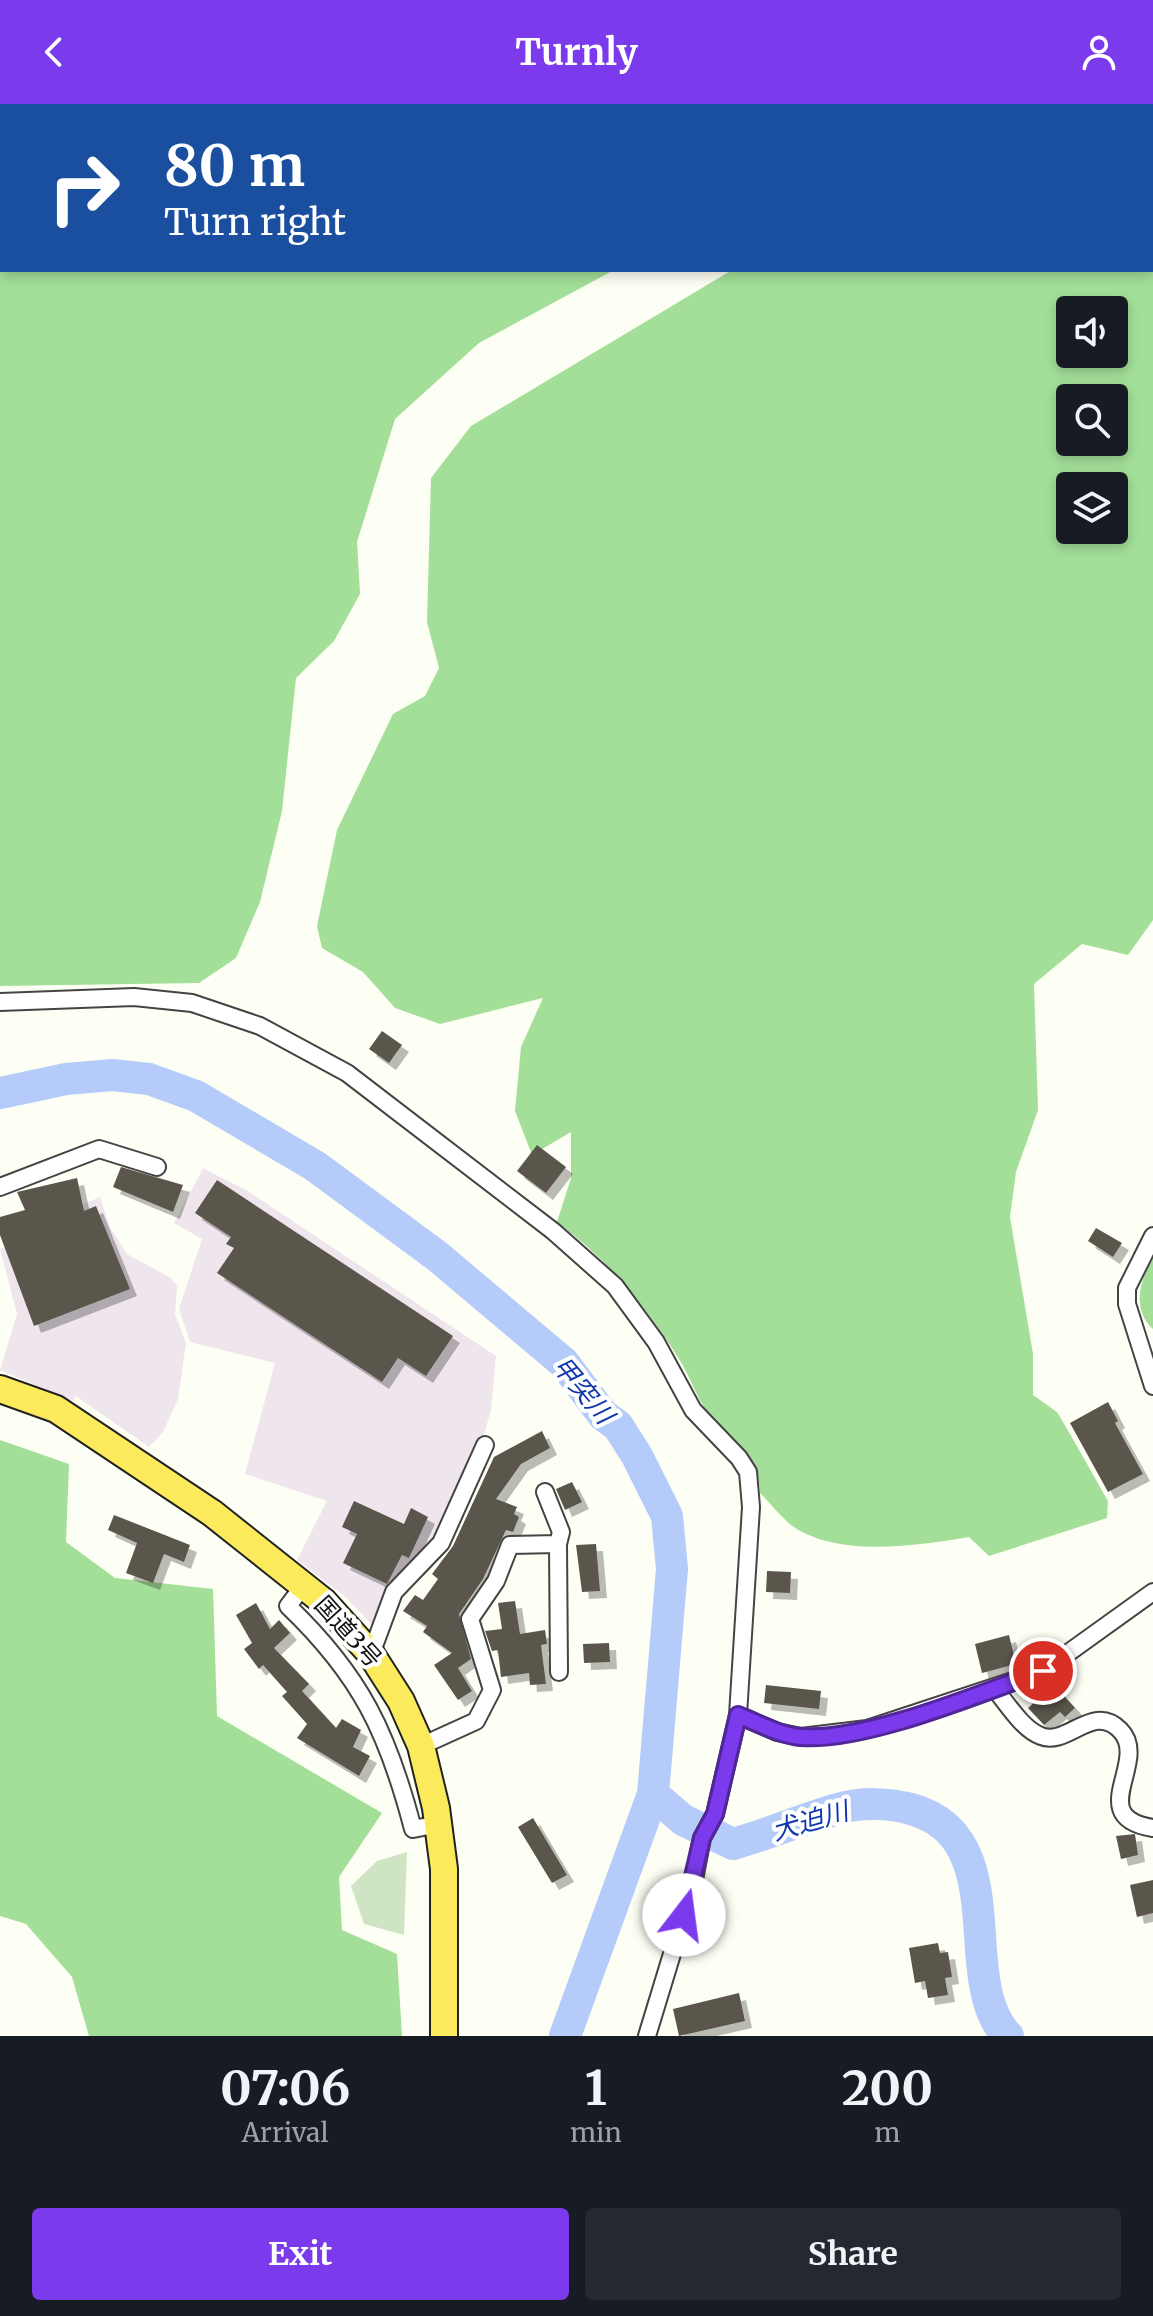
<!DOCTYPE html>
<html lang="en">
<head>
<meta charset="utf-8">
<style>
  :root { --surface:#171b24; --page:#242831; --text:#f1f3f6; --muted:#9ea1a6; --accent:#7c3aed }
  body { margin:0; font-family:Merriweather,"Noto Sans JP",serif; background:var(--page); color:var(--text); height:100vh; display:flex; flex-direction:column; font-size:30px; white-space:nowrap }
  * { box-sizing:border-box; margin:0 }
  p { font-size:26px; color:var(--muted) }
  .icon { flex:none; width:44px; height:44px; fill:none; stroke:currentColor; stroke-width:2; stroke-linecap:round; stroke-linejoin:round }
  .map { position:relative; height:1932px; overflow:hidden }
  .sheet { display:flex; flex-direction:column; background:var(--surface); flex:1 }
  .sheet>* { flex:none }
  .banner { position:absolute; left:0px; top:0px; width:1154px; height:168px; box-shadow:0 4px 12px #0003; background:#1a4fa0; color:#fff; overflow:hidden }
  .tools { position:absolute; left:1056px; top:192px; display:grid; gap:16px }
  .tools a { display:grid; place-items:center; width:72px; height:72px; border-radius:8px; background:var(--surface); box-shadow:0 4px 12px #0003; font-size:40px }
  .pin { position:absolute; display:grid; place-items:center; width:68px; height:68px; color:#fff; margin:-34px; border:4px solid #fff; border-radius:50%; box-shadow:0 2px 8px #0007 }
  .me { position:absolute; width:88px; margin:-44px; rotate:15deg; stroke-linejoin:round; filter:drop-shadow(0 0 6px #0008) }
  .turn { display:flex; align-items:center; gap:28px; height:168px; padding:0 32px; font-size:36px }
  .turn .icon { width:104px; height:104px; stroke-width:2.5 }
  .turn b { display:block; font-size:56px; line-height:68px }
  .eta { display:flex; justify-content:space-evenly; align-items:center; height:136px; text-align:center }
  .eta b { font-size:48px; font-weight:700; line-height:56px }
  .cta { display:flex; gap:16px; margin-top:auto; padding:16px 32px }
  .cta a { flex:1; height:92px; border-radius:8px; background:var(--accent); color:#fff; font-size:32px; font-weight:700; line-height:92px; text-align:center }
  .cta a+a { background:var(--page); color:var(--text) }
  header { display:flex; justify-content:space-between; align-items:center; height:104px; padding:0 32px; background:var(--accent); color:#fff; font-size:36px; font-weight:700 }
  .map>svg:first-child { display:block }
  .industrial { fill:#efe5ed }
  .forest { fill:#a3df98; fill-rule:evenodd }
  .cemetery { fill:#cfe4c2 }
  .lines { fill:none; stroke-linecap:round; stroke-linejoin:round }
  .river { stroke:#b5ccfa; stroke-width:32 }
  .building { fill:#5a564c; filter:url(#shadow) }
  .minor-casing { stroke:#444; stroke-width:20 }
  .trunk-casing { stroke:#222; stroke-width:30 }
  .minor { stroke:#fff; stroke-width:16 }
  .trunk { stroke:#faea5c; stroke-width:26 }
  .route-casing { stroke:#51269a; stroke-width:20 }
  .route { stroke:#7c3aed; stroke-width:14 }
  .labels { text-anchor:middle; stroke-width:8; stroke-linejoin:round; paint-order:stroke }
  .street-label { font-size:24px; fill:#111; stroke:#fff }
  .water-label { font-size:26px; font-style:italic; fill:#0f39ad; stroke:#fff }
</style>
</head>
<body>
<header><svg class="icon" aria-label="back" viewBox="0 0 24 24"><path d="M15 5l-7 7 7 7"/></svg>Turnly<svg class="icon" aria-label="person" viewBox="0 0 24 24"><circle cx="12" cy="8" r="4"/><path d="M4 21q1-7 8-7t8 7"/></svg></header>
<div class="map">
<svg width="1153" height="1932" viewBox="0 0 1153 1932">
  <defs>
    <filter id="shadow"><feDropShadow dx="7" dy="7" stdDeviation="0" flood-color="#0004"/></filter>
  </defs>
  <rect width="100%" height="100%" fill="#fefff4"/>
  <path class="industrial" d="M 203,1064 L 246,1086 L 496,1252 L 491,1306 L 483,1334 L 439,1432 L 374,1523 L 347,1494 L 297,1456 L 327,1397 L 245,1370 L 275,1259 L 190,1238 L 179,1205 L 202,1135 L 174,1119 Z
    M 100,1093 L 110,1123 L 127,1150 L 171,1174 L 177,1182 L 175,1210 L 186,1239 L 178,1295 L 163,1328 L 149,1343 L 76,1292 L 73,1297 L 0,1266 L 17,1210 L 0,1145 L 33,1132 L 30,1123 Z"/>
  <path class="forest" d="M 0,0 L 1153,0 L 1153,816 L 1128,851 L 1082,840 L 1034,880 L 1038,1006 L 1016,1068 L 1010,1113 L 1033,1250 L 1033,1291 L 1057,1308 L 1070,1330 L 1108,1397 L 1107,1414 L 989,1452 L 969,1433 C 917,1442 836,1454 791,1421 C 780,1412 770,1399 760,1389 C 760,1354 729,1335 708,1309 C 696,1293 690,1272 679,1255 C 646,1202 607,1155 557,1118 L 571,1074 L 571,1028 L 532,1051 L 515,1007 L 521,943 L 543,894 L 440,920 L 395,904 L 363,868 L 322,844 L 317,822 L 337,726 L 393,610 L 425,592 L 439,564 L 427,518 L 431,374 L 471,322 L 732,166 L 1152,166 L 1152,2 L 2,2 L 2,166 L 614,166 L 479,239 L 395,315 L 357,438 L 360,490 L 334,537 L 296,574 L 282,707 L 260,798 L 236,854 L 199,879 L 0,882 ZM 1070,206 L 1114,206 L 1114,250 L 1070,250 ZM 1070,294 L 1114,294 L 1114,338 L 1070,338 ZM 1070,382 L 1114,382 L 1114,426 L 1070,426 Z
    M 1153,1153 L 1153,1225 C 1131,1205 1140,1176 1153,1153 Z
    M 0,1336 L 69,1360 L 66,1438 L 115,1474 L 213,1485 L 217,1612 L 382,1709 L 339,1773 L 342,1826 L 397,1850 L 402,1932 L 89,1932 L 72,1873 L 26,1820 L 0,1812 Z"/>
  <path class="cemetery" d="M 407,1748 L 404,1831 L 364,1820 L 351,1782 L 377,1757 Z"/>
  <g class="lines">
    <path class="river" d="M 0,989 L 66,975 L 112,971 L 149,975 L 196,992 L 315,1062 L 437,1152 L 564,1259 L 603,1311 L 618,1322 L 637,1352 L 667,1412 L 672,1465 L 653,1690 L 565,1932
      M 653,1690 L 683,1716 L 733,1740 C 769,1730 803,1715 838,1705 C 860,1698 890,1699 911,1705 C 977,1723 977,1788 981,1846 C 983,1874 987,1912 1008,1932"/>
  </g>
  <path class="building" d="M 382,927 L 402,941 L 389,959 L 369,945 Z
    M 537,1041 L 566,1063 L 546,1089 L 517,1067 Z
    M 121,1063 L 183,1081 L 173,1108 L 113,1083 Z
    M 77,1074 L 84,1107 L 96,1102 L 130,1185 L 34,1222 L 0,1131 L 0,1113 L 25,1106 L 17,1088 Z
    M 217,1076 L 453,1232 L 426,1272 L 398,1254 L 382,1278 L 217,1169 L 234,1144 L 226,1140 L 231,1133 L 195,1109 Z
    M 1096,1124 L 1122,1139 L 1113,1153 L 1088,1137 Z
    M 1108,1298 L 1118,1317 L 1115,1319 L 1143,1370 L 1108,1388 L 1070,1319 Z
    M 542,1327 L 550,1344 L 521,1360 L 496,1395 L 517,1403 L 514,1410 L 519,1413 L 513,1428 L 506,1426 L 483,1475 L 459,1510 L 471,1555 L 458,1564 L 472,1587 L 458,1596 L 434,1561 L 452,1549 L 423,1528 L 427,1522 L 403,1507 L 415,1491 L 423,1496 L 438,1475 L 432,1470 L 453,1442 L 494,1353 Z
    M 572,1378 L 582,1398 L 565,1406 L 556,1385 Z
    M 354,1397 L 404,1420 L 411,1404 L 428,1413 L 409,1454 L 402,1451 L 387,1480 L 343,1459 L 357,1430 L 342,1423 Z
    M 114,1411 L 190,1441 L 184,1458 L 164,1450 L 153,1479 L 126,1469 L 137,1439 L 108,1426 Z
    M 596,1440 L 600,1487 L 582,1488 L 576,1441 Z
    M 767,1467 L 791,1468 L 790,1489 L 766,1488 Z
    M 515,1497 L 520,1530 L 545,1526 L 547,1540 L 541,1541 L 546,1580 L 530,1581 L 529,1569 L 501,1573 L 498,1546 L 492,1547 L 485,1527 L 502,1525 L 498,1499 Z
    M 256,1499 L 270,1525 L 279,1516 L 290,1529 L 274,1544 L 309,1580 L 302,1587 L 336,1624 L 342,1615 L 361,1626 L 353,1643 L 370,1652 L 359,1672 L 297,1634 L 307,1620 L 282,1592 L 287,1588 L 263,1561 L 259,1565 L 244,1545 L 252,1539 L 236,1511 Z
    M 1009,1531 L 1016,1560 L 982,1569 L 975,1540 Z
    M 609,1539 L 610,1558 L 584,1559 L 583,1540 Z
    M 766,1581 L 821,1587 L 819,1605 L 764,1599 Z
    M 1054,1581 L 1075,1604 L 1065,1613 L 1060,1608 L 1044,1621 L 1028,1604 Z
    M 533,1714 L 567,1771 L 552,1779 L 518,1723 Z
    M 1135,1730 L 1138,1751 L 1121,1755 L 1116,1732 Z
    M 1153,1776 L 1153,1809 L 1137,1813 L 1130,1781 Z
    M 938,1839 L 940,1849 L 948,1848 L 952,1873 L 945,1874 L 948,1891 L 928,1894 L 925,1877 L 915,1879 L 909,1844 Z
    M 739,1889 L 745,1917 L 679,1932 L 673,1905 Z"/>
  <g class="lines">
    <g class="minor-casing">
      <path id="minor" d="M 0,898 L 134,893 L 192,899 L 260,922 L 347,969 L 553,1127 L 615,1182 L 656,1238 L 693,1306 L 739,1354 L 748,1368 L 751,1403 L 738,1611 L 715,1710 L 702,1734 L 693,1781 L 647,1932
        M 0,1083 L 99,1045 L 157,1063
        M 1153,1132 L 1127,1184 L 1127,1200 L 1153,1282
        M 545,1388 L 561,1428 L 558,1440
        M 304,1481 L 288,1502 C 361,1572 388,1629 413,1725 L 439,1720
        M 371,1550 L 394,1488 L 441,1439 L 485,1341
        M 994,1584 C 1007,1599 1022,1625 1041,1632 C 1067,1643 1093,1598 1120,1626 C 1151,1657 1083,1713 1153,1724
        M 738,1611 L 777,1628 L 801,1633 L 867,1625 L 1043,1567 L 1153,1488
        M 421,1642 L 476,1617 L 492,1586 L 470,1515 L 496,1477 L 510,1441 L 558,1440 L 559,1568"/>
    </g>
    <g class="trunk-casing">
      <path id="trunk" d="M 0,1285 L 56,1305 L 212,1409 L 324,1498 L 371,1550 L 401,1597 L 421,1642 L 436,1704 L 444,1765 L 444,1932"/>
    </g>
    <use href="#minor" class="minor"/>
    <use href="#trunk" class="trunk"/>
  </g>
  <g class="lines">
    <g class="route-casing">
      <path id="route" d="M 684,1811 L 702,1734 L 715,1710 L 738,1611 C 758,1619 779,1631 801,1633 C 865,1638 981,1589 1043,1567"/>
    </g>
    <use href="#route" class="route"/>
  </g>
  <g class="labels">
    <g class="street-label">
      <text transform="translate(348 1528) rotate(48)" y="8">国道3号</text>
    </g>
    <g class="water-label">
      <text transform="translate(583 1286) rotate(50)" y="9">甲突川</text>
      <text transform="translate(810 1717) rotate(-16)" y="9">犬迫川</text>
    </g>
  </g>
</svg>
<div class="tools">
<a><svg class="icon" aria-label="sound" viewBox="0 0 24 24"><path d="M4 9h4l5-4v14l-5-4H4zM17 9q2 3 0 6"/></svg></a>
<a><svg class="icon" aria-label="search" viewBox="0 0 24 24"><circle cx="10" cy="10" r="6"/><path d="M15 15l6 6"/></svg></a>
<a><svg class="icon" aria-label="layers" viewBox="0 0 24 24"><path d="M12 4l9 5-9 5-9-5zM3 14l9 5 9-5"/></svg></a>
</div>
<div class="pin" style="left:1043px;top:1567px;background:#d93025"><svg class="icon" aria-label="arrive" viewBox="0 0 24 24"><path d="M6 21V4h12l-3 4 3 4H6"/></svg></div>
<svg class="me" style="left:684px;top:1811px" viewBox="-20 -20 40 40"><circle r="19" fill="#fff"/><path d="M0-13L10 11 0 6-10 11z" fill="#7c3aed"/></svg>
<div class="banner">
<div class="turn"><svg class="icon" aria-label="right" viewBox="0 0 24 24"><path d="M7 20v-9h11M14 6l5 5-5 5"/></svg><div><b>80 m</b>Turn right</div></div>
</div>
</div>
<section class="sheet">
<div class="eta">
<div><b>07:06</b><p>Arrival</p></div>
<div><b>1</b><p>min</p></div>
<div><b>200</b><p>m</p></div>
</div>
<div class="cta"><a>Exit</a><a>Share</a></div>
</section>
</body>
</html>
